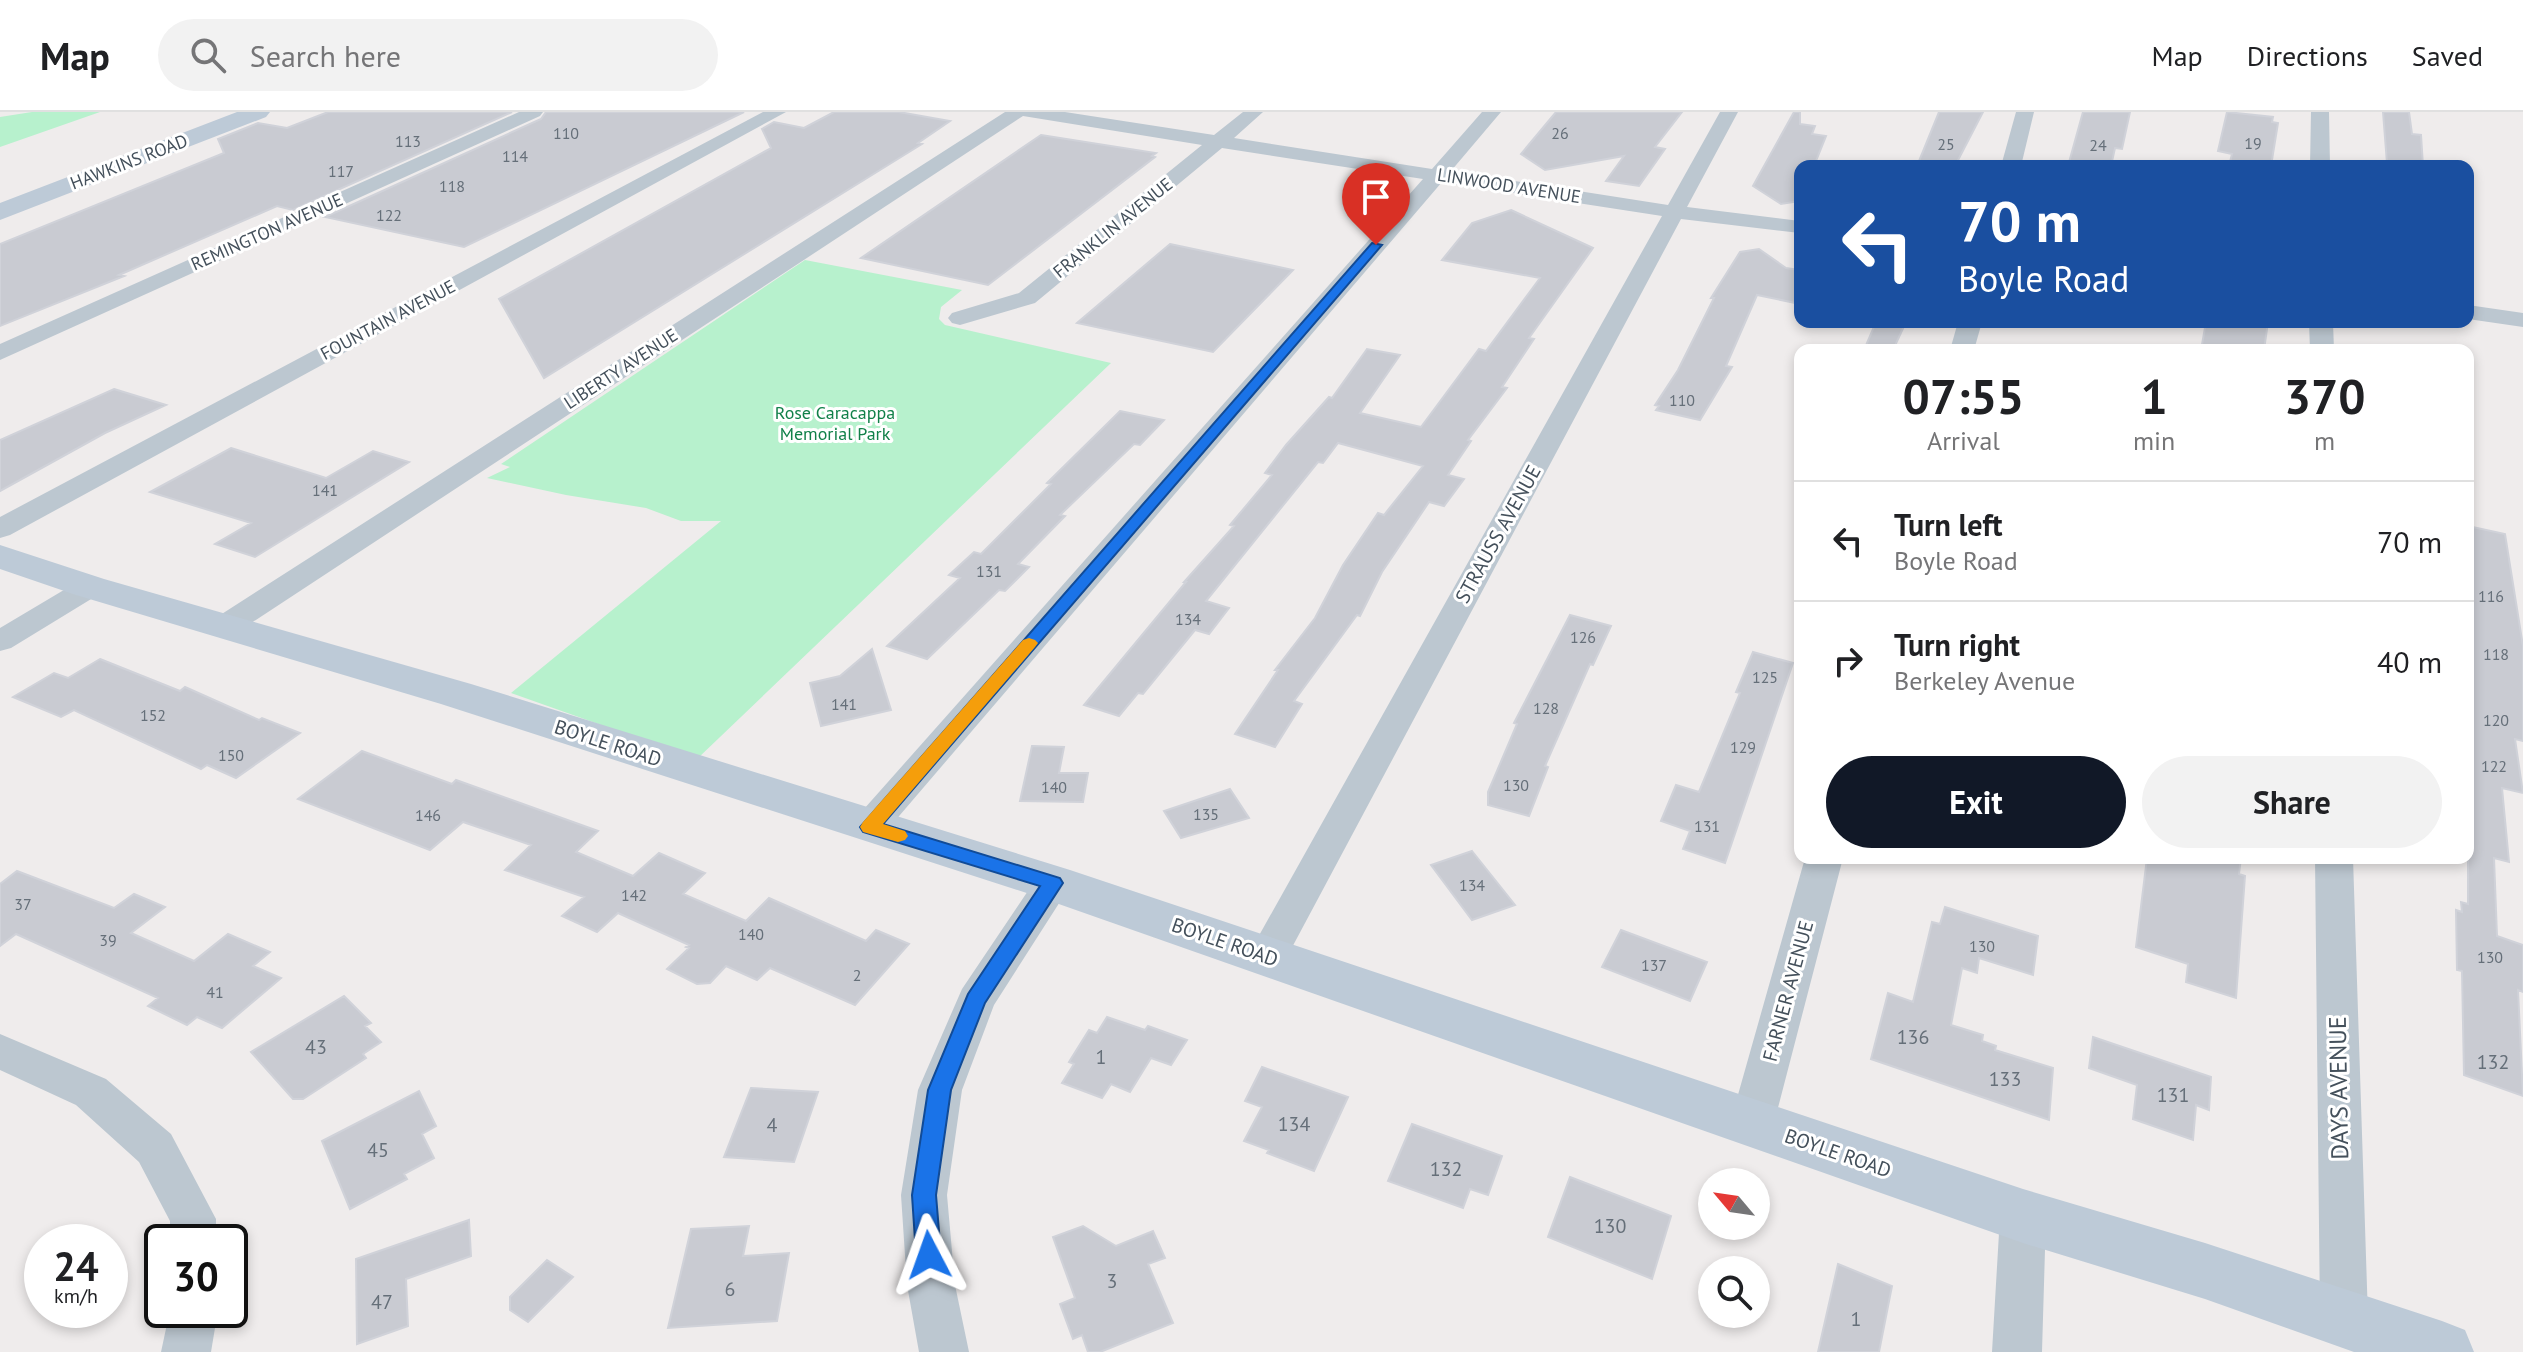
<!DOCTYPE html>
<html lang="en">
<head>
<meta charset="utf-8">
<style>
  :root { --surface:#fff; --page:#f2f2f2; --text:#202124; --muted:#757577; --line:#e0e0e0; --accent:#111827 }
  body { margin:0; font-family:"PT Sans",sans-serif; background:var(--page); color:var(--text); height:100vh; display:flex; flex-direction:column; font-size:30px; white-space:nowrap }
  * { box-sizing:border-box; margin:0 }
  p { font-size:26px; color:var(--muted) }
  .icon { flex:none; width:44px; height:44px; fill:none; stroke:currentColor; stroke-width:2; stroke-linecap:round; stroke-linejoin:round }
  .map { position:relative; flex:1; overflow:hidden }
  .sheet { position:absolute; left:1794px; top:232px; width:680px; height:520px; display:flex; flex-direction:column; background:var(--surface); border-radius:16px; box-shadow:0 4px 12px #0003 }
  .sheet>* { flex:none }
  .banner { position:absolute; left:1794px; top:48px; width:680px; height:168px; border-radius:16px; box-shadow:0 4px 12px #0003; background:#1a4fa0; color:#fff; overflow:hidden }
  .needle { width:52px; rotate:299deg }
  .controls { position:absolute; left:1698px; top:1056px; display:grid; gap:16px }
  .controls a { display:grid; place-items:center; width:72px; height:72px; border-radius:50%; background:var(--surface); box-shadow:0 4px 12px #0003; font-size:40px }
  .speed { position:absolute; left:24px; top:1112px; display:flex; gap:16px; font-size:40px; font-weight:700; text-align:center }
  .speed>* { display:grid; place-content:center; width:104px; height:104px; border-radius:50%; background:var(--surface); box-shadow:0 4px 12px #0003; line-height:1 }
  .speed small { font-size:20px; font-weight:400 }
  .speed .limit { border:4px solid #111; border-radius:12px; background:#fff; color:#111 }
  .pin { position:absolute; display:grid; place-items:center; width:68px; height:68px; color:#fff; margin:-82px -34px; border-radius:50% 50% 50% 0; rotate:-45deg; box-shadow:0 0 8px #0007 }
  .pin .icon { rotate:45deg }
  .me { position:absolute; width:88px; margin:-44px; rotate:356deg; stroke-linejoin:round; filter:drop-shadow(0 0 6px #0008) }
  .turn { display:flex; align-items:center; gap:28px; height:168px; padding:0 32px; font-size:36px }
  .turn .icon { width:104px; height:104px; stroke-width:2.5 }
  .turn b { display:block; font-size:56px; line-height:68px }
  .eta { display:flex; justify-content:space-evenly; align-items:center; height:136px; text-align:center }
  .eta b { font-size:48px; font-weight:700; line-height:56px }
  .cta { display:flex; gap:16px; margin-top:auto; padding:16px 32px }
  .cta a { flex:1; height:92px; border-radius:48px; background:var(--accent); color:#fff; font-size:32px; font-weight:700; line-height:92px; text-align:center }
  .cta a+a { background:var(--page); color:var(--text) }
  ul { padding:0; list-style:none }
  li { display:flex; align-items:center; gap:24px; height:120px; padding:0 32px; border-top:2px solid var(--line) }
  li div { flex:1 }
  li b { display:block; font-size:30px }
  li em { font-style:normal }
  header { display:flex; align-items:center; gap:48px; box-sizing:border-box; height:112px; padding:0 40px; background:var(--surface); border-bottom:2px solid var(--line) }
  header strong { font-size:38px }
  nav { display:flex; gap:44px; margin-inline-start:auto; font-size:28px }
  .search { width:560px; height:72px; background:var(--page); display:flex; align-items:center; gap:20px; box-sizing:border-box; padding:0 28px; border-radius:44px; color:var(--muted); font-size:30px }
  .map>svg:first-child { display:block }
  .green { fill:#b7f1cd }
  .building { fill:#c9cbd2; stroke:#d0d2d9; stroke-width:2 }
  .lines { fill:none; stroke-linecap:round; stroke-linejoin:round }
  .street { fill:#bcc7d0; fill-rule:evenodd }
  .secondary { fill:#bdcad7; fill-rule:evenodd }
  .route { fill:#1a73e8; stroke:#114b97; stroke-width:2 }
  .slow { fill:#f59e0b }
  .labels { text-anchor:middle; stroke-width:6; stroke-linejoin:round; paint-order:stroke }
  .number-label { font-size:16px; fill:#656f79 }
  .far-street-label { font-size:18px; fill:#44505b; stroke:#fff }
  .far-park-label { font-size:18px; fill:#118049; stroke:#fff }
  .street-label { font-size:20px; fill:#44505b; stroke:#fff }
  .near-number-label { font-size:20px; fill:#656f79 }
  .near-street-label { font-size:24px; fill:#44505b; stroke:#fff }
</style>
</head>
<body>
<header>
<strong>Map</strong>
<div class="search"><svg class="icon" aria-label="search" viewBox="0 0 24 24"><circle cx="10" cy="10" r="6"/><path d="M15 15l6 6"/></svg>Search here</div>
<nav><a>Map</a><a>Directions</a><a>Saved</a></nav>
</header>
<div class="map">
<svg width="2523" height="1240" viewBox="0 0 2523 1240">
  <rect width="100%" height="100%" fill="#efecec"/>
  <path class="green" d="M 32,0 L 100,0 L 0,35 L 0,5 Z
    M 805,148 L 962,178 L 941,195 L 939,207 L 945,213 L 1111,251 L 697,647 L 511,581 L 721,409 L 681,409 L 646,396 L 566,383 L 487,366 L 510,355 L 501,352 Z"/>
  <path class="building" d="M 328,0 L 512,0 L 293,98 L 277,94 L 119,163 L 124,164 L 0,214 L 0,132 L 224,41 L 218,27 L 258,11 L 287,16 Z
    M 546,0 L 744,0 L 464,135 L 325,105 L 541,7 Z
    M 834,0 L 899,0 L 950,9 L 918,31 L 922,32 L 544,266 L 499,187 L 771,36 L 762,17 L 774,10 L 804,16 Z
    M 1556,0 L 1682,0 L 1655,35 L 1665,37 L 1639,74 L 1606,69 L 1624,44 L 1545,58 L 1521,42 Z
    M 1794,0 L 1800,0 L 1800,12 L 1815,14 L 1812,22 L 1826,24 L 1814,54 L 1800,54 L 1800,89 L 1781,92 L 1753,74 Z
    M 1939,0 L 1983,0 L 1955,54 L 1917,54 Z
    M 2083,0 L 2130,0 L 2122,37 L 2115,36 L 2111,54 L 2068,54 Z
    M 2227,0 L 2273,5 L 2272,10 L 2278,11 L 2271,54 L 2229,54 L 2232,42 L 2218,39 Z
    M 2383,0 L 2409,0 L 2412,22 L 2421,23 L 2423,54 L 2387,51 Z
    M 1041,23 L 1156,41 L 1152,44 L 1155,45 L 988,173 L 861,146 Z
    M 1511,98 L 1593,136 L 1529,226 L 1534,227 L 1502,275 L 1507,276 L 1468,328 L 1471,329 L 1448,363 L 1464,367 L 1444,394 L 1429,390 L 1382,460 L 1360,504 L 1357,503 L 1294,589 L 1302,592 L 1275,635 L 1235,622 L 1278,558 L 1275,558 L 1315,506 L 1343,453 L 1378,401 L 1384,403 L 1423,354 L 1338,331 L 1323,351 L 1318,350 L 1206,489 L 1229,496 L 1209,522 L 1195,518 L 1143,582 L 1138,581 L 1119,604 L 1084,593 L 1186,470 L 1184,470 L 1234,414 L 1230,413 L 1272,363 L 1265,361 L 1286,333 L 1329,285 L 1332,286 L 1367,237 L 1400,243 L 1360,301 L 1421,315 L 1479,237 L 1486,239 L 1540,166 L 1442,148 L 1472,111 Z
    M 1170,132 L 1293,158 L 1213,240 L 1077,211 Z
    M 1759,137 L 1786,156 L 1800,158 L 1800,192 L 1757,183 L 1726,254 L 1732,255 L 1700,308 L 1656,298 L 1659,294 L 1655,293 L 1678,258 L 1714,186 L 1711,186 L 1740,140 Z
    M 1876,210 L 1906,210 L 1893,238 L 1864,238 Z
    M 2206,210 L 2268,210 L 2264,238 L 2201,238 Z
    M 114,277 L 166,293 L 105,321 L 0,379 L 0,328 Z
    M 1120,299 L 1164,308 L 1140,333 L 1134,332 L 1060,403 L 1065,404 L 1018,452 L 1029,455 L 1005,479 L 999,478 L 927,547 L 887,534 L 960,466 L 949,463 L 974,440 L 981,442 L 1051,372 L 1047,371 Z
    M 231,336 L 326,366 L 373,339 L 409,350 L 255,445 L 215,432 L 251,411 L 150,380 Z
    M 2468,414 L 2505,422 L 2523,534 L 2523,629 L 2515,627 L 2523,681 L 2502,676 L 2509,750 L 2494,746 L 2497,824 L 2523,833 L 2523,880 L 2518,878 L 2523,984 L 2464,963 L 2462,859 L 2457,858 L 2456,798 L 2462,800 L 2461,790 L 2468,792 Z
    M 1570,503 L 1611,514 L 1593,553 L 1590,552 L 1545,654 L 1548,655 L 1529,704 L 1488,693 L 1488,680 L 1517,612 L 1514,611 Z
    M 872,537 L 891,598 L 821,614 L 810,571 L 840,564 Z
    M 1753,540 L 1793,551 L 1725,751 L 1683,737 L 1690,719 L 1661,709 L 1676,673 L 1699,680 L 1740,581 L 1736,580 Z
    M 100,547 L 180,579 L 185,575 L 259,608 L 262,606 L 300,621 L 236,666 L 207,653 L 201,657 L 74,598 L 61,605 L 13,585 L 54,561 L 68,566 Z
    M 1032,634 L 1064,635 L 1059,661 L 1088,661 L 1083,690 L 1020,689 Z
    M 362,639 L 452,672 L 456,668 L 598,719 L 576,740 L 633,764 L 659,741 L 705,761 L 683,782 L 746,809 L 769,786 L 866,829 L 876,818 L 909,832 L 855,893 L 770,856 L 757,868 L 726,854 L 710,871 L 697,872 L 667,857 L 689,836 L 686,835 L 689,833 L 618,801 L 597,820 L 562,804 L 584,785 L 505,758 L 531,733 L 463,710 L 430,738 L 298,687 Z
    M 1230,677 L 1249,706 L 1181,726 L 1164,699 Z
    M 1472,739 L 1515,793 L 1472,808 L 1431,753 Z
    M 2147,746 L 2241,746 L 2239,762 L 2245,764 L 2236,886 L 2186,870 L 2188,852 L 2136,835 Z
    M 17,759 L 114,796 L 134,782 L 165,795 L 131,821 L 194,849 L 228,822 L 270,840 L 253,854 L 281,866 L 222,916 L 197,905 L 187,913 L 148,894 L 158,886 L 16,822 L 0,834 L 0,772 Z
    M 1945,795 L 2038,824 L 2033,863 L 1979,846 L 1977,861 L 1962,856 L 1951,913 L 1983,923 L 1982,929 L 1996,934 L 1995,938 L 2053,956 L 2049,1008 L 1871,947 L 1888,881 L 1913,890 L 1932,810 L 1940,812 Z
    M 1621,818 L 1707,850 L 1690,889 L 1602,855 Z
    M 344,884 L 371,911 L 365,914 L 381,930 L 363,942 L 366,946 L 303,987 L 293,987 L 251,940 Z
    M 1107,905 L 1145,918 L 1148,914 L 1187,928 L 1171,953 L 1151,946 L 1130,980 L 1111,972 L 1102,986 L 1062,971 L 1074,952 L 1069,950 L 1089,918 L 1097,921 Z
    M 2093,925 L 2211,965 L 2209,998 L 2196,993 L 2193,1028 L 2133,1007 L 2137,973 L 2089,956 Z
    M 1262,955 L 1348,985 L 1314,1059 L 1267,1041 L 1269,1038 L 1244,1029 L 1262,995 L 1245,989 Z
    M 751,976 L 818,980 L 794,1050 L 724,1045 Z
    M 419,979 L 436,1014 L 422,1022 L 434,1046 L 404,1062 L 407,1067 L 350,1097 L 322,1029 Z
    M 1412,1012 L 1502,1044 L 1488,1083 L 1470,1077 L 1463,1096 L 1388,1069 Z
    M 1570,1065 L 1671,1104 L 1652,1167 L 1548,1125 Z
    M 469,1108 L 471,1144 L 406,1167 L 408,1214 L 357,1232 L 356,1147 Z
    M 749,1114 L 743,1144 L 789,1141 L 777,1209 L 668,1216 L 691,1117 Z
    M 1083,1114 L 1116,1134 L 1153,1119 L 1165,1146 L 1148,1152 L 1173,1211 L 1100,1240 L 1088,1240 L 1082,1223 L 1073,1227 L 1060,1192 L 1075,1186 L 1053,1125 Z
    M 547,1148 L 573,1165 L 528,1210 L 510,1198 L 510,1185 Z
    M 1838,1152 L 1892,1174 L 1879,1240 L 1818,1240 Z"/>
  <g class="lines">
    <path class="street" d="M 519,0 L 543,0 L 540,4 L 0,248 L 0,232 Z
      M 763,0 L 786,0 L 10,423 L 0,426 L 0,405 Z
      M 1005,0 L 1065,0 L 1214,23 L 1243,0 L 1263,0 L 1234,26 L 1432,57 L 1482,0 L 1501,0 L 1451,59 L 1668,93 L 1720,0 L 1738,0 L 1687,95 L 1800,109 L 1800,121 L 1681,107 L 1281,856 L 1267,860 L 1253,856 L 1247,845 L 1662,104 L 1442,70 L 882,724 L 869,728 L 856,724 L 851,715 L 856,706 L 1423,67 L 1222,36 L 1035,191 L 960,213 L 952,211 L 948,206 L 952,201 L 1019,181 L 1202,33 L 1023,4 L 236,521 L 225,523 L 214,521 L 209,514 L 214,507 Z
      M 2016,0 L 2034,0 L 2021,54 L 2001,54 Z
      M 2311,0 L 2329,0 L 2330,54 L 2310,54 Z
      M 2468,193 L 2523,201 L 2523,215 L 2468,207 Z
      M 1958,210 L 1982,210 L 1974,238 L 1950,238 Z
      M 2309,210 L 2333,210 L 2334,238 L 2310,238 Z
      M 90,466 L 101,469 L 105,475 L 101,481 L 11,536 L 0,539 L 0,516 L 79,469 Z
      M 1805,746 L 1843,746 L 1774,1011 L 1768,1024 L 1752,1030 L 1736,1024 L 1730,1011 Z
      M 2315,746 L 2353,746 L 2368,1206 L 2361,1222 L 2344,1229 L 2327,1222 L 2320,1206 Z
      M 1053,757 L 1066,761 L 1072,771 L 994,893 L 962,978 L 947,1083 L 955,1173 L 969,1240 L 919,1240 L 907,1173 L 901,1083 L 918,978 L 962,877 L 1040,761 Z
      M 0,922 L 106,967 L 171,1022 L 216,1107 L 216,1130 L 170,1130 L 170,1109 L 139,1050 L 76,993 L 0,958 Z
      M 2023,1083 L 2039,1089 L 2046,1104 L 2042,1240 L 1992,1240 L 2000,1104 L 2007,1089 Z
      M 170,1198 L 218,1198 L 211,1240 L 161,1240 Z"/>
    <path class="secondary" d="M 237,0 L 270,0 L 266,5 L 0,108 L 0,91 Z
      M 0,433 L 104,467 L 471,572 L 1070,758 L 2023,1077 L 2205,1131 L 2442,1209 L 2465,1218 L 2474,1240 L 2354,1240 L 2205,1187 L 2023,1131 L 1036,784 L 441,592 L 76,483 L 0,457 Z"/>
  </g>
  <path class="route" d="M 1372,131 L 1382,133 L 883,712 L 1060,766 L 1063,771 L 985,891 L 951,978 L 936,1083 L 941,1143 L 938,1151 L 929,1154 L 920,1151 L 916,1143 L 912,1083 L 928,978 L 968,882 L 1040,774 L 863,720 L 860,715 Z"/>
  <path class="slow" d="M 1029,526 L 1035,528 L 1038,531 L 1035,535 L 883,712 L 905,719 L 908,724 L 905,728 L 898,730 L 863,720 L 860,715 L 863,710 L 1023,528 Z"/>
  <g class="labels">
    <g class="number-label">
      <text x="566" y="27">110</text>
      <text x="1560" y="27">26</text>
      <text x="408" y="35">113</text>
      <text x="2253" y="37">19</text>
      <text x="1946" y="38">25</text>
      <text x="2098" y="39">24</text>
      <text x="515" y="50">114</text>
      <text x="341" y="65">117</text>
      <text x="452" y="80">118</text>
      <text x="389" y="109">122</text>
      <text x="1682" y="294">110</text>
      <text x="325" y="384">141</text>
      <text x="989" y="465">131</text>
      <text x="2491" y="490">116</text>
      <text x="1188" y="513">134</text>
      <text x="1583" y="531">126</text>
      <text x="2496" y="548">118</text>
      <text x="1765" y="571">125</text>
      <text x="844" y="598">141</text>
      <text x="1546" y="602">128</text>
      <text x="153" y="609">152</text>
      <text x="2496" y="614">120</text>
      <text x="1743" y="641">129</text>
      <text x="231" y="649">150</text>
      <text x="2494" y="660">122</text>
      <text x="1516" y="679">130</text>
      <text x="1054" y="681">140</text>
      <text x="1206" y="708">135</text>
      <text x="428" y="709">146</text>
      <text x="1707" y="720">131</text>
      <text x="1472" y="779">134</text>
      <text x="634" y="789">142</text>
      <text x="23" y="798">37</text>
      <text x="751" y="828">140</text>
      <text x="108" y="834">39</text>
      <text x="1982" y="840">130</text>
      <text x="2490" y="851">130</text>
      <text x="1654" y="859">137</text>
      <text x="857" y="869">2</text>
      <text x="215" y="886">41</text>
    </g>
    <g class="far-street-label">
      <text transform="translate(129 50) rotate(-21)" y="6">HAWKINS ROAD</text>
      <text transform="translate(1509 74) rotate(9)" y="6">LINWOOD AVENUE</text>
      <text transform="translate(1113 116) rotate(-39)" y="6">FRANKLIN AVENUE</text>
      <text transform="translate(267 120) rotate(-24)" y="6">REMINGTON AVENUE</text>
      <text transform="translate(388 208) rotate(-28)" y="6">FOUNTAIN AVENUE</text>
      <text transform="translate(621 257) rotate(-33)" y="6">LIBERTY AVENUE</text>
    </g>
    <g class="far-park-label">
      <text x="835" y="307">Rose Caracappa<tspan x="835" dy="21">Memorial Park</tspan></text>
    </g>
    <g class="street-label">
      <text transform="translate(1498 422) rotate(-61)" y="7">STRAUSS AVENUE</text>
      <text transform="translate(608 631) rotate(18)" y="7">BOYLE ROAD</text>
      <text transform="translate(1225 830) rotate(19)" y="7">BOYLE ROAD</text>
      <text transform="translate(1788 879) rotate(-75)" y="7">FARNER AVENUE</text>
      <text transform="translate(1838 1041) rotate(19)" y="7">BOYLE ROAD</text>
    </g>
    <g class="near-number-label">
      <text x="1913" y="932">136</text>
      <text x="316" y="942">43</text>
      <text x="1101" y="952">1</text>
      <text x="2493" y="957">132</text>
      <text x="2005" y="974">133</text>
      <text x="2173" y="990">131</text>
      <text x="1294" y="1019">134</text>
      <text x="772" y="1020">4</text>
      <text x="378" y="1045">45</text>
      <text x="1446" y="1064">132</text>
      <text x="1610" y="1121">130</text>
      <text x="1112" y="1176">3</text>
      <text x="730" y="1184">6</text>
      <text x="382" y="1197">47</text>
      <text x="1856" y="1214">1</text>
    </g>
    <g class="near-street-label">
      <text transform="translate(2339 976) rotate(-91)" y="8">DAYS AVENUE</text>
    </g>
  </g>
</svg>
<div class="controls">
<a><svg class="needle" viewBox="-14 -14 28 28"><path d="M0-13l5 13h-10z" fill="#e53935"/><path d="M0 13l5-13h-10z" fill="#757577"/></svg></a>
<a><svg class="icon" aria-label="search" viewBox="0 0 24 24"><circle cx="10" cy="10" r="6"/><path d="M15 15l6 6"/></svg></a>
</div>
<div class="speed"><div>24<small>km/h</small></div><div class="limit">30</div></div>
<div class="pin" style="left:1376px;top:133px;background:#d93025"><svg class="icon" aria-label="arrive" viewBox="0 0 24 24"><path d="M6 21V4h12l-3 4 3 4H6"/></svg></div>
<svg class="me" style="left:929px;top:1143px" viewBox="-20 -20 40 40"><path d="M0-17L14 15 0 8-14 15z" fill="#1a73e8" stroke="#fff" stroke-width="4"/></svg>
<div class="banner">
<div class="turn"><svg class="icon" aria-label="left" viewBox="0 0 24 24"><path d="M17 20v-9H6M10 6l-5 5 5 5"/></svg><div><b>70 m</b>Boyle Road</div></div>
</div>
<section class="sheet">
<div class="eta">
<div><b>07:55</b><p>Arrival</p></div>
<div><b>1</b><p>min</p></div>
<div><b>370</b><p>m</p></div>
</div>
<ul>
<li><svg class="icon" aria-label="left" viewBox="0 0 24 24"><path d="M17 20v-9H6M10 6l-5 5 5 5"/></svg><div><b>Turn left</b><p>Boyle Road</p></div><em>70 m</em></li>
<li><svg class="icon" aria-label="right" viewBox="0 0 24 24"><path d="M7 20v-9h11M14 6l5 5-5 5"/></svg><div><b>Turn right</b><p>Berkeley Avenue</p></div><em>40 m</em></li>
</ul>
<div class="cta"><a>Exit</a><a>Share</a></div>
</section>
</div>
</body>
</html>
